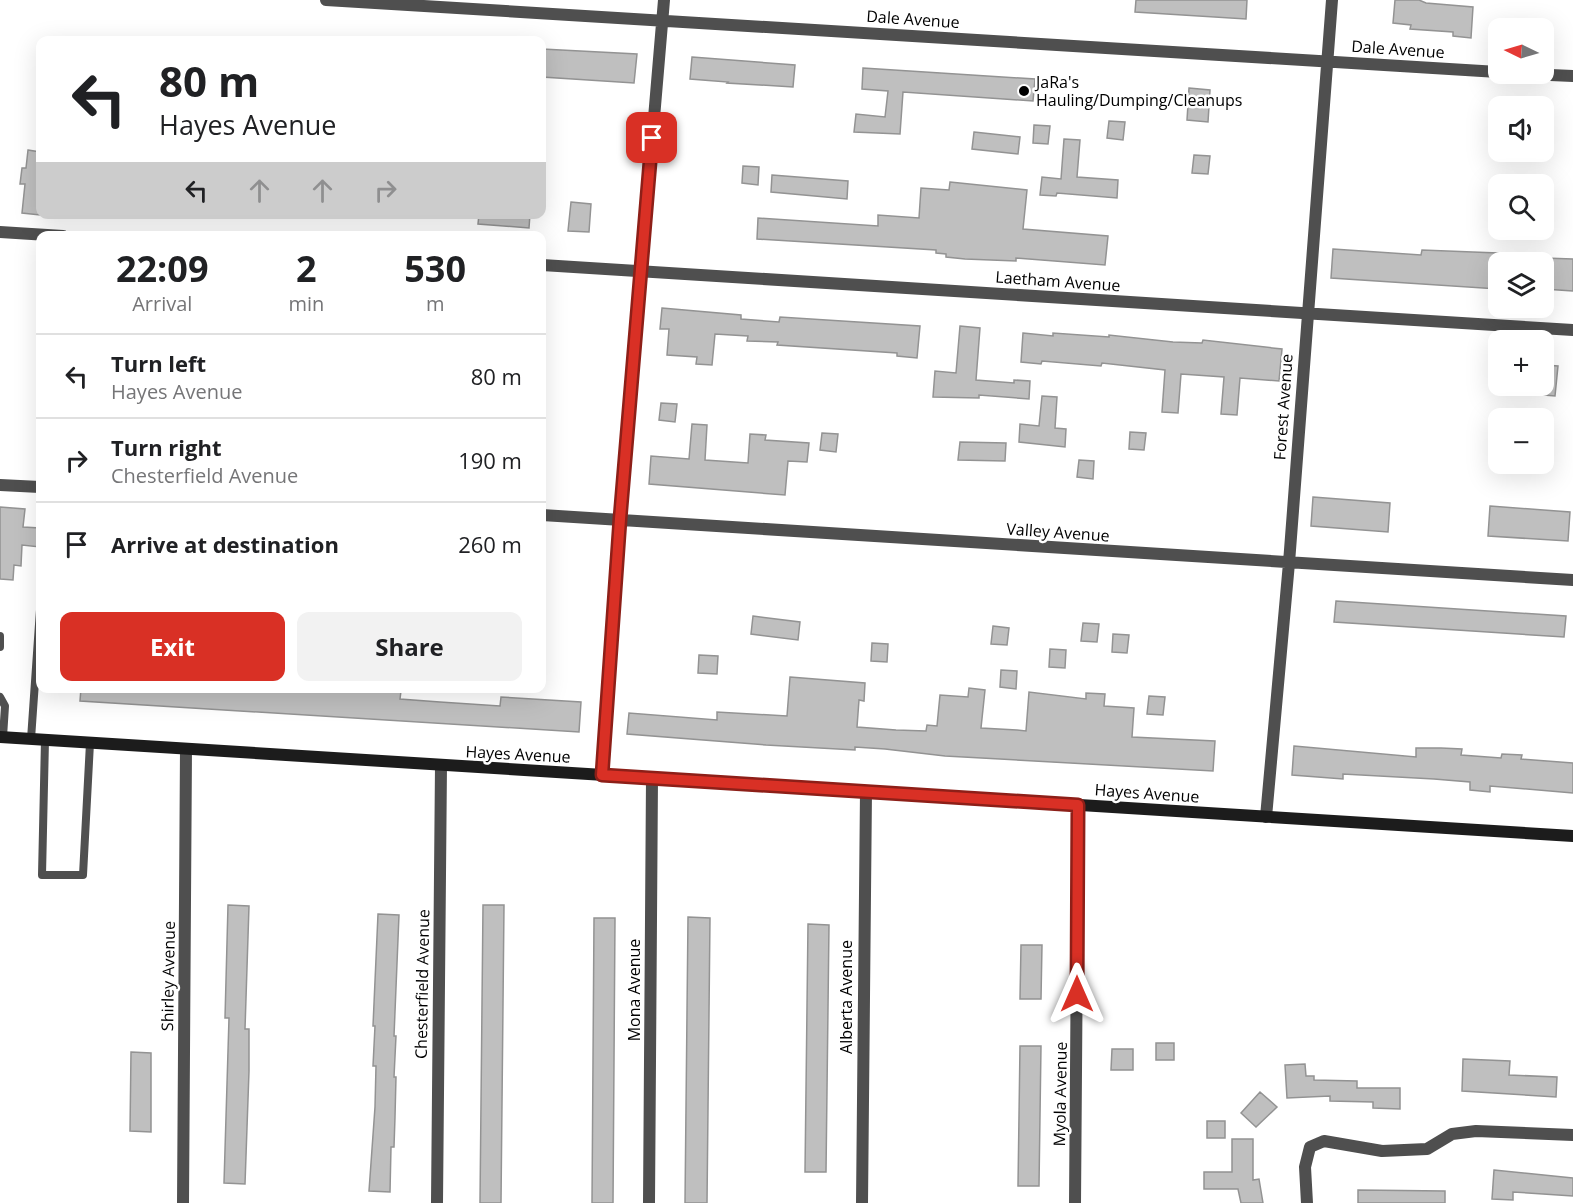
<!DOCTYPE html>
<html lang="en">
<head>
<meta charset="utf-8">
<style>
  :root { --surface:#fff; --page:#f2f2f2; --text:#202124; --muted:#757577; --line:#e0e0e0; --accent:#d93025 }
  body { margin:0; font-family:"Open Sans",sans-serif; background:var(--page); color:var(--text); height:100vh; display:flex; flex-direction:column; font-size:22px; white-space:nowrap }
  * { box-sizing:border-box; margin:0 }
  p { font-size:20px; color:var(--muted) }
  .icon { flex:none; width:33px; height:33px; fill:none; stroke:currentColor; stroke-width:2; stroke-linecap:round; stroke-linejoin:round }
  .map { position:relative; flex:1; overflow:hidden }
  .drawer { position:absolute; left:36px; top:231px; width:510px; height:462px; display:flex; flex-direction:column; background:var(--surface); border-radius:12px; box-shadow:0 6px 24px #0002 }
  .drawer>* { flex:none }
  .top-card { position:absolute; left:36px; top:36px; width:510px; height:183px; border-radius:12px; box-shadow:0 6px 24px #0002; background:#fff; color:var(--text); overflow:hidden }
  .needle { width:39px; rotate:275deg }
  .fabs { position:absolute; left:1488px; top:18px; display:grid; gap:12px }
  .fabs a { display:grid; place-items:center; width:66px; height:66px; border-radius:12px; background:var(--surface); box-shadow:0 6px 24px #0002; font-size:30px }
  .pin { position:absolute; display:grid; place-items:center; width:51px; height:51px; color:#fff; margin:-26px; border-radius:12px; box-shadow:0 3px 9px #0006 }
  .me { position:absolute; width:66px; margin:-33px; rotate:0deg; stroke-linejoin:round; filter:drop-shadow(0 0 4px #0008) }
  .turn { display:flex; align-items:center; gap:21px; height:126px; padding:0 24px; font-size:27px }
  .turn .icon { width:78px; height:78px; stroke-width:2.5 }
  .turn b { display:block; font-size:42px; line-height:51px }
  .lanes { display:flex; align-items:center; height:57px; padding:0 24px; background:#0003; justify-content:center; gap:30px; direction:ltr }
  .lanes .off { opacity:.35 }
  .eta { display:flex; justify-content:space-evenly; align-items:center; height:102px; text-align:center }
  .eta b { font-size:36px; font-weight:700; line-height:42px }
  .action { display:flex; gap:12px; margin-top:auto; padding:12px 24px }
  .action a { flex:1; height:69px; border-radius:12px; background:var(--accent); color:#fff; font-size:24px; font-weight:700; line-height:69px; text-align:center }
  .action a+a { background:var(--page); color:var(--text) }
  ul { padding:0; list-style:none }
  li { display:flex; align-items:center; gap:18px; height:84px; padding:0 24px; border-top:2px solid var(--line) }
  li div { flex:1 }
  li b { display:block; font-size:22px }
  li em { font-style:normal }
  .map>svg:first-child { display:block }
  .building { fill:#bfbfbf; stroke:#939393; stroke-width:1.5 }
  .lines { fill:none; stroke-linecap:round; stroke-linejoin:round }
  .lane { stroke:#4f4f4f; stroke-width:8 }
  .street { stroke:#4f4f4f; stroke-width:12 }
  .secondary { stroke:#1c1c1c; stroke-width:12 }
  .route-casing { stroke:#8d1f18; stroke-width:15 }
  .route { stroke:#d93025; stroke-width:10 }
  .poi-dot { fill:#000; stroke:#fff; stroke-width:2 }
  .labels { text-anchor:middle; stroke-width:5; stroke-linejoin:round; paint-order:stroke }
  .street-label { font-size:16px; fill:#000; stroke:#fff }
  .poi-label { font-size:16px; fill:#000; stroke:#fff; text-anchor:start }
</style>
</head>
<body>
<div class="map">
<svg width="1573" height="1203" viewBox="0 0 1573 1203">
  <rect width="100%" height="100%" fill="#fff"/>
  <path class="building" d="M 1136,0 L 1247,0 L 1246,19 L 1135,12 Z
    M 1395,0 L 1419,0 L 1426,3 L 1473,7 L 1471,38 L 1453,36 L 1453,32 L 1410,29 L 1411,25 L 1393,23 Z
    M 542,49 L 637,54 L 634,83 L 542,77 Z
    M 692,57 L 795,65 L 793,87 L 727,83 L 728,82 L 690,79 Z
    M 863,68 L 1035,79 L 1033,101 L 903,92 L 900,134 L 854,132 L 856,114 L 885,117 L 888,91 L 862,89 Z
    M 1189,88 L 1210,90 L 1208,122 L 1187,120 Z
    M 1109,121 L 1125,122 L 1123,140 L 1107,138 Z
    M 1034,125 L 1050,126 L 1048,144 L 1033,143 Z
    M 974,132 L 1020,137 L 1018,154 L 972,149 Z
    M 1064,139 L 1080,140 L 1077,177 L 1118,180 L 1117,198 L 1057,193 L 1056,196 L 1040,195 L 1042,177 L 1061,179 Z
    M 28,150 L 40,152 L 40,215 L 22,213 L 25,184 L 20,184 L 22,168 L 26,168 Z
    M 1194,155 L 1210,156 L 1208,174 L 1192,173 Z
    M 743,166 L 759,167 L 758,185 L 742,183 Z
    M 772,175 L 848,181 L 847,199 L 771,192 Z
    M 950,182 L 1027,190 L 1023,229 L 1108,236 L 1105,265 L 1016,258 L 1016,261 L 965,259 L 946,257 L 946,254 L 936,253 L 936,250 L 757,239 L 758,218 L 878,226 L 878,215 L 919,218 L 921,188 L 949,190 Z
    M 571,202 L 591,204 L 589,232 L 568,231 Z
    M 479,214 L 530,214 L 529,228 L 478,224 Z
    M 1333,249 L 1421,255 L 1422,250 L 1498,253 L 1498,289 L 1331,278 Z
    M 1544,258 L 1573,259 L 1573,291 L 1544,289 Z
    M 662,308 L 741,315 L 741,319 L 779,322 L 780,317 L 920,326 L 917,358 L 897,356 L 897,353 L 777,345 L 778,342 L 747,341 L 748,336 L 715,334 L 712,365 L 696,364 L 697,357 L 667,355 L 669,329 L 660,329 Z
    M 960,326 L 980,328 L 976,380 L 1014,383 L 1014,380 L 1030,381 L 1029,399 L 979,395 L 979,398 L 933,397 L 935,371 L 956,373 Z
    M 1023,333 L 1053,336 L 1053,333 L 1109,337 L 1109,335 L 1173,342 L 1202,343 L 1203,340 L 1282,349 L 1279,381 L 1240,378 L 1237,415 L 1221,414 L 1224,377 L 1181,374 L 1178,413 L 1162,412 L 1165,370 L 1102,363 L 1101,366 L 1042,361 L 1041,364 L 1021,362 Z
    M 1544,365 L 1558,366 L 1555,396 L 1544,395 Z
    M 1042,396 L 1057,397 L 1055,428 L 1066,429 L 1065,447 L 1019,442 L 1020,424 L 1039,426 Z
    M 661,403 L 677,404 L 675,422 L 659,420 Z
    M 692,424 L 707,425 L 705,460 L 748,463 L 750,434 L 766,435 L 765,440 L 809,443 L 807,462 L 788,461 L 785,495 L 649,484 L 651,456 L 689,459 Z
    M 1130,432 L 1146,433 L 1144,450 L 1129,449 Z
    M 822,433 L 838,434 L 836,452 L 820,450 Z
    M 960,442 L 1006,443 L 1005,461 L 958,460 Z
    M 1079,460 L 1094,461 L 1093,479 L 1077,477 Z
    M 1313,497 L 1390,503 L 1388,532 L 1311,526 Z
    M 1490,506 L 1570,512 L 1568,541 L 1488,536 Z
    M 0,507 L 25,509 L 23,527 L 40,528 L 40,547 L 22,545 L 21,566 L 14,565 L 13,580 L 0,579 Z
    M 1336,601 L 1566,616 L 1564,637 L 1334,622 Z
    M 753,616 L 800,622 L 798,640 L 751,634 Z
    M 1083,623 L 1099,624 L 1097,642 L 1081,641 Z
    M 993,626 L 1009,628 L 1007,645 L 991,644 Z
    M 1113,634 L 1129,635 L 1127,653 L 1112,652 Z
    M 872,643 L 888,644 L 887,662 L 871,661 Z
    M 1050,649 L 1066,650 L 1065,668 L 1049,667 Z
    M 699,655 L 718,656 L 717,674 L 698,673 Z
    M 1001,670 L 1017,671 L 1016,689 L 1000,687 Z
    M 790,677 L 865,683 L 864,701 L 859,700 L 857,727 L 896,730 L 926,731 L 927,725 L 937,726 L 940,695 L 968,697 L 969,688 L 985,690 L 981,728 L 1017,730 L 1026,731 L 1029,692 L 1086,699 L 1086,693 L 1105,694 L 1104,706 L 1134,708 L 1132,737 L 1215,741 L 1213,771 L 945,756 L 885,749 L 855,747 L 855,750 L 766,745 L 627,734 L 629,713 L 717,720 L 717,712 L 787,716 Z
    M 81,688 L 352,688 L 401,691 L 400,699 L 440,702 L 500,706 L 501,697 L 581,702 L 579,732 L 80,701 Z
    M 1149,696 L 1165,697 L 1163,715 L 1147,714 Z
    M 1294,746 L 1416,757 L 1416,748 L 1441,748 L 1462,749 L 1461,755 L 1501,758 L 1502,754 L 1522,755 L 1521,759 L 1573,763 L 1573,793 L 1490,786 L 1490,792 L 1470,790 L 1470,782 L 1434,779 L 1343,774 L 1343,779 L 1292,775 Z
    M 228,905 L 249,906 L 245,1029 L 249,1029 L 249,1071 L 245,1184 L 224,1183 L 229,1018 L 225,1018 Z
    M 483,905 L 504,905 L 501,1203 L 480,1203 Z
    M 378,914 L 399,915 L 394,1036 L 396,1036 L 394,1077 L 396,1077 L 395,1117 L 394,1147 L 391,1147 L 390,1192 L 369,1191 L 375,1107 L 376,1066 L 373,1066 L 375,1026 L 373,1026 Z
    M 688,917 L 710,918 L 707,1203 L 685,1203 Z
    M 594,918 L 615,918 L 613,1203 L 592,1203 Z
    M 808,924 L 829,925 L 826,1172 L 805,1172 Z
    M 1021,945 L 1042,945 L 1041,999 L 1020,999 Z
    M 1156,1043 L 1174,1043 L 1174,1060 L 1156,1060 Z
    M 1020,1046 L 1041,1046 L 1039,1186 L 1018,1186 Z
    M 1112,1049 L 1133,1049 L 1133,1070 L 1111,1070 Z
    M 131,1052 L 151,1053 L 151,1132 L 130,1131 Z
    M 1463,1059 L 1510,1061 L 1509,1075 L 1557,1077 L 1556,1097 L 1462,1091 Z
    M 1305,1064 L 1306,1076 L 1314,1076 L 1314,1080 L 1357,1081 L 1357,1088 L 1400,1088 L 1400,1109 L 1373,1108 L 1373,1102 L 1330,1101 L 1330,1096 L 1287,1098 L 1285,1065 Z
    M 1260,1092 L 1277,1107 L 1256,1127 L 1241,1113 Z
    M 1207,1121 L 1225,1121 L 1225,1138 L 1207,1138 Z
    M 1232,1139 L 1253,1139 L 1253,1180 L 1259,1179 L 1263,1203 L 1241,1203 L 1238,1189 L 1204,1189 L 1204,1172 L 1232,1172 Z
    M 1494,1170 L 1573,1178 L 1573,1196 L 1513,1192 L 1513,1200 L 1492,1199 Z
    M 1358,1190 L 1445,1191 L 1445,1203 L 1358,1203 Z"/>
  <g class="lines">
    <path class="lane" d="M 0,636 L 0,647
      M 0,697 L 5,706 L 3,737
      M 31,739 L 40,610
      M 45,740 L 42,875 L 83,875 L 90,743"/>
    <path class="street" d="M 326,0 L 1498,72
      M 1528,74 L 1573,76
      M 0,232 L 63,236
      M 542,265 L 1573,330
      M 0,485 L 40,487
      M 542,515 L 1573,580
      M 602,775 L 620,519 L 664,0
      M 1266,817 L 1289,563 L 1332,0
      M 183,1203 L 186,749
      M 437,1203 L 441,765
      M 649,1203 L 652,778
      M 862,1203 L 866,791
      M 1075,1203 L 1078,805
      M 1307,1203 L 1305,1167 L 1310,1147 L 1324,1141 L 1382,1151 L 1427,1149 L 1452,1134 L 1476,1131 L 1573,1135"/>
    <path class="secondary" d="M 0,737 L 1573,836"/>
  </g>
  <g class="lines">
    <g class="route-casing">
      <path id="route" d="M 652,138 L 620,519 L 602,775 L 1078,805 L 1077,994"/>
    </g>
    <use href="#route" class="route"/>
  </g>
  <circle class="poi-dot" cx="1024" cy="91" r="6"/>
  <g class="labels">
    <g class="street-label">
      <text transform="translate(913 19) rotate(4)" y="6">Dale Avenue</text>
      <text transform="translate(1398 49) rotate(4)" y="6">Dale Avenue</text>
      <text transform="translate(1058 281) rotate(4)" y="6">Laetham Avenue</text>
      <text transform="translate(1283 407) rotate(-86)" y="6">Forest Avenue</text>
      <text transform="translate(1058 532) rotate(4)" y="6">Valley Avenue</text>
      <text transform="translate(518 754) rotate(3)" y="6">Hayes Avenue</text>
      <text transform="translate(1147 793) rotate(4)" y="6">Hayes Avenue</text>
      <text transform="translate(168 976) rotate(-89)" y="6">Shirley Avenue</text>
      <text transform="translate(422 984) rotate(-89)" y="6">Chesterfield Avenue</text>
      <text transform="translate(634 990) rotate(-90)" y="6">Mona Avenue</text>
      <text transform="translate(846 997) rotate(-90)" y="6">Alberta Avenue</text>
      <text transform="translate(1060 1094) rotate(-89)" y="6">Myola Avenue</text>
    </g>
    <g class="poi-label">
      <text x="1036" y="88">JaRa's<tspan x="1036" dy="18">Hauling/Dumping/Cleanups</tspan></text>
    </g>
  </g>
</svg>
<div class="fabs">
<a><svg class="needle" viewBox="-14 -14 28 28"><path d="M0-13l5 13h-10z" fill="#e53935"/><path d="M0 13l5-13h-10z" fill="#757577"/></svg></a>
<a><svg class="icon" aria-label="sound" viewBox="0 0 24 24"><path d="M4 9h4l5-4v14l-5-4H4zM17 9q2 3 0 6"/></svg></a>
<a><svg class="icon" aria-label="search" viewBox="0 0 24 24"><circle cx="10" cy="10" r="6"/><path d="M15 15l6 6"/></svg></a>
<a><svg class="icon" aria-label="layers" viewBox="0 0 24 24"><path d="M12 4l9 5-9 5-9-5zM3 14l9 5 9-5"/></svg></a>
<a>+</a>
<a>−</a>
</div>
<div class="pin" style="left:652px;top:138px;background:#d93025"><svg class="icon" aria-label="arrive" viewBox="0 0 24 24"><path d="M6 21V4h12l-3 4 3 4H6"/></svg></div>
<svg class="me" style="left:1077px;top:994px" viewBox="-20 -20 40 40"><path d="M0-17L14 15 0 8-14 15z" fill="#d93025" stroke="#fff" stroke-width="4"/></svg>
<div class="top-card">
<div class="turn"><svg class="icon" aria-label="left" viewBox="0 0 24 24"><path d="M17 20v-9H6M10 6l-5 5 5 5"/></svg><div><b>80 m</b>Hayes Avenue</div></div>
<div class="lanes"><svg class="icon" aria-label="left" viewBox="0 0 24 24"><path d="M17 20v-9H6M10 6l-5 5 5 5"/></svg><svg class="icon off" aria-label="ahead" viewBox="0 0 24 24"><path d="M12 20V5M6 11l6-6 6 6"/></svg><svg class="icon off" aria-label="ahead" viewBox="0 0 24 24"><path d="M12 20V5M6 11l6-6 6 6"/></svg><svg class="icon off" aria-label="right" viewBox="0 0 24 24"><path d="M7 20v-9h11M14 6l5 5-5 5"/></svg></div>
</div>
<section class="drawer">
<div class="eta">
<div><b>22:09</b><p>Arrival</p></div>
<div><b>2</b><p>min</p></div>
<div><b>530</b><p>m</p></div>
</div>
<ul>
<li><svg class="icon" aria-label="left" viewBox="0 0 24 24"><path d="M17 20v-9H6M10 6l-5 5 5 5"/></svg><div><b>Turn left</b><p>Hayes Avenue</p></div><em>80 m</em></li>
<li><svg class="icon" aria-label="right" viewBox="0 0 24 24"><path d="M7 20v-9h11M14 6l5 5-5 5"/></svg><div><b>Turn right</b><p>Chesterfield Avenue</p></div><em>190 m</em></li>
<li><svg class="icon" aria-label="arrive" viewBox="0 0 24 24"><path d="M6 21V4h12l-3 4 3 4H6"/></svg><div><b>Arrive at destination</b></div><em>260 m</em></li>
</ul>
<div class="action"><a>Exit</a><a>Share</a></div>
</section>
</div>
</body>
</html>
